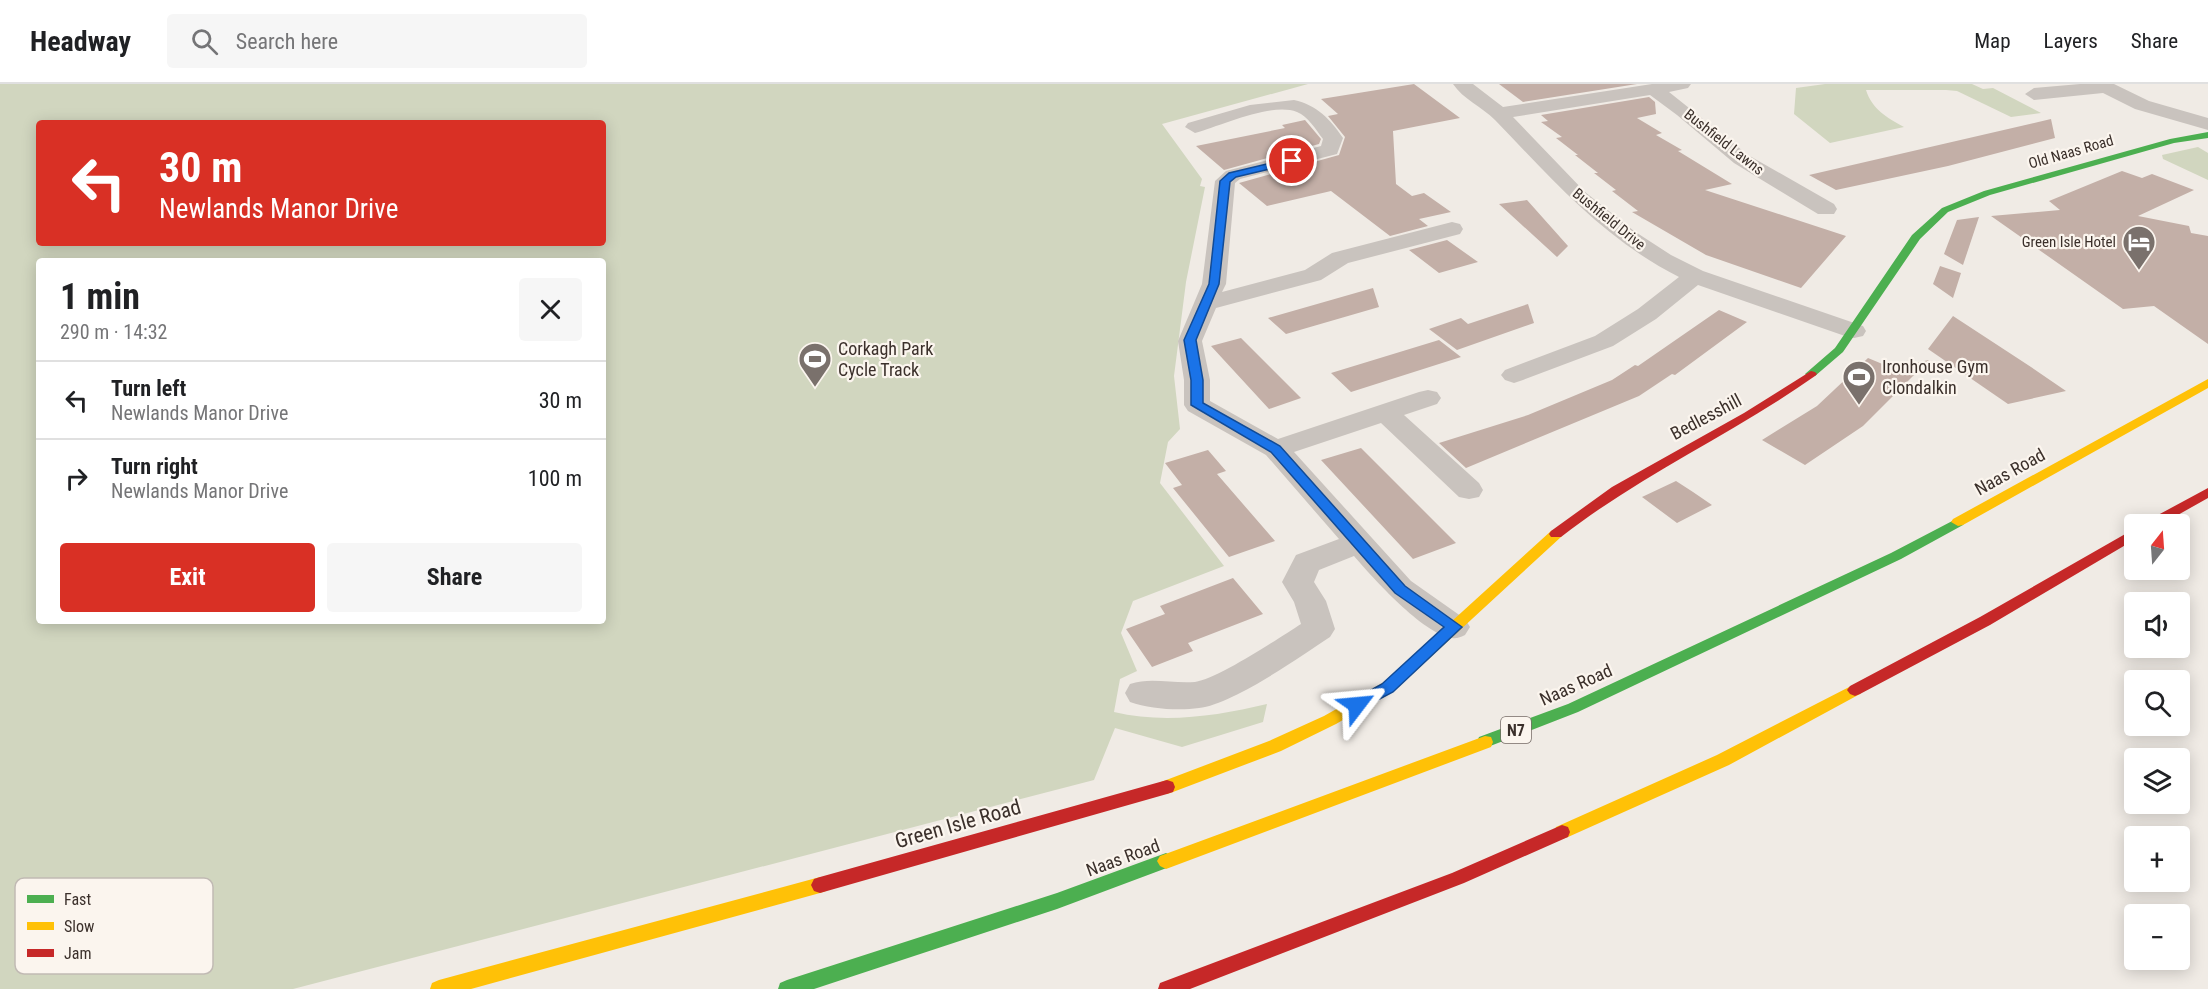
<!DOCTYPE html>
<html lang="en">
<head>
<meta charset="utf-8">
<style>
  :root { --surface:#fff; --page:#f6f6f6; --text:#202124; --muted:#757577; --line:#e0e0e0; --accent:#d93025 }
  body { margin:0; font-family:"Roboto Condensed",sans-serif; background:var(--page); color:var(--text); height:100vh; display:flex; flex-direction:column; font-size:22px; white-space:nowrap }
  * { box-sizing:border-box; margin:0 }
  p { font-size:20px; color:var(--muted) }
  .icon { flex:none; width:33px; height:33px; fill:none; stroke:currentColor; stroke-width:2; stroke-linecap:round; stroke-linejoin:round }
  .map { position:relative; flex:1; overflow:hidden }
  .drawer { position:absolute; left:36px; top:174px; width:570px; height:366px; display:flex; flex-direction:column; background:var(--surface); border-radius:6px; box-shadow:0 3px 15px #0003 }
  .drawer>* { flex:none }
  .guide { position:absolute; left:36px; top:36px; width:570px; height:126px; border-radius:6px; box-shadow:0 3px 15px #0003; background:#d93025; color:#fff; overflow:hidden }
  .needle { width:39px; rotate:17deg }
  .controls { position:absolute; left:2124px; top:430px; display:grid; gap:12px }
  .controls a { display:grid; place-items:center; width:66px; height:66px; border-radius:6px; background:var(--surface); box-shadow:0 3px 15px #0003; font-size:30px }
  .pin { position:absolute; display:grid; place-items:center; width:51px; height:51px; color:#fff; margin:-26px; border:3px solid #fff; border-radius:50%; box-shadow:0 2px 6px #0007 }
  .me { position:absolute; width:66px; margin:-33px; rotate:61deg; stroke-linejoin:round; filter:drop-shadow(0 0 4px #0008) }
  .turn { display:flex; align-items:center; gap:21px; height:126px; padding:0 24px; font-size:27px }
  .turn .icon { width:78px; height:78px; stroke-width:2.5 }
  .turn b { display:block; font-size:42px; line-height:51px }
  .round { display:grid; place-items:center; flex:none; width:63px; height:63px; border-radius:6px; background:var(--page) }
  .summary { display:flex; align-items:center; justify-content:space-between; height:102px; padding:0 24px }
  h1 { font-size:36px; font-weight:700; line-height:45px }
  .primary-button { display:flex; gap:12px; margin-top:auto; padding:12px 24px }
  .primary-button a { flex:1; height:69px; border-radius:6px; background:var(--accent); color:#fff; font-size:24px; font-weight:700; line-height:69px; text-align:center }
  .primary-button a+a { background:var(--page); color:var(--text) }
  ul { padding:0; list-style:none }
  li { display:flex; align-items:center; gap:18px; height:78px; padding:0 24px; border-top:2px solid var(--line) }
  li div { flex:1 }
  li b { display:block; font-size:22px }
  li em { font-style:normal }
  header { display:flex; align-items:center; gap:36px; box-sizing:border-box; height:84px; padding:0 30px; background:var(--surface); border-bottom:2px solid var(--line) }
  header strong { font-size:28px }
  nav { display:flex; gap:33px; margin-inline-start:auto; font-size:21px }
  .search { width:420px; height:54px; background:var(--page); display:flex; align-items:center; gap:15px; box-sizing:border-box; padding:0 21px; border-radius:6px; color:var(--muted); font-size:22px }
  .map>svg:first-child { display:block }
  .green { fill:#d1d6bf; fill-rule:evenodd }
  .building { fill:#c3afa7 }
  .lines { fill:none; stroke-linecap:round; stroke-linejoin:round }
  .street { fill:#c9c3be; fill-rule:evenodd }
  .fast { fill:#4caf50; fill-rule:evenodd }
  .slow { fill:#ffc107; fill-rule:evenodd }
  .jam { fill:#c62828; fill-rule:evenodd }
  .route { fill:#1a73e8; stroke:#114b97; stroke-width:1.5 }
  .labels { text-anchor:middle; stroke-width:4.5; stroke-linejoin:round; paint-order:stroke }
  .far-street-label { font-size:15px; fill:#3b302b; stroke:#fbf5ee }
  .far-poi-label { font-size:15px; fill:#3b302b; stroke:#fbf5ee; text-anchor:end }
  .shield { fill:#fbf5ee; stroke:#756b66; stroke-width:1.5 }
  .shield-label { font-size:16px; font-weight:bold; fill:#3b302b }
  .poi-label { font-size:18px; fill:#3b302b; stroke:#fbf5ee; text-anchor:start }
  .street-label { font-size:18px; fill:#3b302b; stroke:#fbf5ee }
  .near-street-label { font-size:21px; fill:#3b302b; stroke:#fbf5ee }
  .key { fill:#fbf5ee; stroke:#c1bab4; stroke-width:1.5 }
  .key-label { font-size:16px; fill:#3b302b }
</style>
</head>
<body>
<header>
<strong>Headway</strong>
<div class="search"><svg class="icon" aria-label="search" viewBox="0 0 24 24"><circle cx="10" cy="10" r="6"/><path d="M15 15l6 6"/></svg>Search here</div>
<nav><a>Map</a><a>Layers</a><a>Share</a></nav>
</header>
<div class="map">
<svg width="2208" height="905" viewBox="0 0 2208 905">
  <rect width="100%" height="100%" fill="#f0ebe5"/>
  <path class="green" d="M 0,0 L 1308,0 L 1162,40 L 1202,95 L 1200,102 L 1205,103 L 1186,198 L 1174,292 L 1180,345 L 1168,358 L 1160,399 L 1224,482 L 1133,517 L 1121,549 L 1137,587 L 1120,595 L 1114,628 C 1164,640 1217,632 1267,620 L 1263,638 L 1182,663 L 1115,644 L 1094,696 L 293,905 L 0,905 ZM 39,39 L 603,39 L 603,159 L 39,159 ZM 39,177 L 603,177 L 603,537 L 39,537 Z
    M 1825,0 L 1972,0 L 1983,5 L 1993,4 L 2041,29 L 2011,33 L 1957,7 L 1946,6 L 1866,6 C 1872,25 1887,34 1904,43 L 1830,59 L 1794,30 L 1796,4 Z
    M 2198,63 L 2208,69 L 2208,96 L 2163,75 L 2162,71 Z"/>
  <path class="building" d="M 1414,0 L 1460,34 L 1393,47 L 1396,100 L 1412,112 L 1424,109 L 1451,128 L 1419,135 L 1428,142 L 1390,152 L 1331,107 L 1267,122 L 1239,99 L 1339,71 L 1345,53 L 1328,32 L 1338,30 L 1321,15 Z
    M 1499,0 L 1637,0 L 1523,18 Z
    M 1649,13 L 1655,18 L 1656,30 L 1637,34 L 1662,49 L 1656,51 L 1682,66 L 1678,67 L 1732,100 L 1705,106 L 1846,152 L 1801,204 L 1706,171 L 1632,128 L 1638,127 L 1612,107 L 1616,106 L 1594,89 L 1598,89 L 1575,71 L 1578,71 L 1556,54 L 1562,53 L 1541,38 L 1548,37 L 1541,31 Z
    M 2051,35 L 2055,54 L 1948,82 L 1836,106 L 1809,91 Z
    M 1305,36 L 1321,55 L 1319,60 L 1224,86 L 1196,62 L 1285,44 L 1282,41 Z
    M 2122,87 L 2142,94 L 2152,90 L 2194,106 L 2138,132 L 2189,142 L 2191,149 L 2208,152 L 2208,260 L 2154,222 L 2123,225 L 1991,132 L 2060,126 L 2049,117 Z
    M 1527,116 L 1568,162 L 1557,173 L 1499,120 Z
    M 1979,133 L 1963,181 L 1944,170 L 1957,136 Z
    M 1447,156 L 1478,178 L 1439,189 L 1409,166 Z
    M 1940,182 L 1961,189 L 1953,214 L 1933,200 Z
    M 1373,204 L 1379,223 L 1286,250 L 1268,234 Z
    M 1528,220 L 1534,239 L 1457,266 L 1429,245 L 1461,234 L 1468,240 Z
    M 1719,226 L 1747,238 L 1675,291 L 1672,290 L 1639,312 L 1466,384 L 1439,359 L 1528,331 L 1612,296 L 1635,281 L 1638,282 Z
    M 1953,232 L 2031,283 L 2066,307 L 2008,320 L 1928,265 Z
    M 1241,254 L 1301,314 L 1269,325 L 1211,262 Z
    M 1439,256 L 1461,273 L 1351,308 L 1331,289 Z
    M 1868,274 L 1892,284 L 1929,276 L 1863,342 L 1805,381 L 1762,356 L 1817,322 Z
    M 1361,364 L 1456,459 L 1413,475 L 1321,376 Z
    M 1208,366 L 1226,387 L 1217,390 L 1275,457 L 1229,473 L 1173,404 L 1182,401 L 1165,379 Z
    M 1676,397 L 1693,408 L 1712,421 L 1677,439 L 1642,413 Z
    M 1233,494 L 1263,530 L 1188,559 L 1193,567 L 1152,583 L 1126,545 L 1165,530 L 1160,522 Z"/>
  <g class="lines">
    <path class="street" d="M 1453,0 L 1473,0 L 1503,23 L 1652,0 L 1691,0 L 1688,4 L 1669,8 L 1748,71 L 1834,120 L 1837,125 L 1834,130 L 1818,130 L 1734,79 L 1677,31 L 1650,11 L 1513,33 L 1585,108 L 1634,147 L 1671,171 L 1703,187 L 1863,242 L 1866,247 L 1863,252 L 1854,254 L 1845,252 L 1698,201 L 1656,235 L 1613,262 L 1523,296 L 1514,299 L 1505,296 L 1501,291 L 1505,286 L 1595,252 L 1638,225 L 1679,193 C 1602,154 1553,96 1495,36 C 1482,23 1463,15 1453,0 Z
      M 2080,0 L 2114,0 L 2149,17 L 2208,34 L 2208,46 L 2135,25 L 2103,9 L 2034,16 L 2025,10 L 2034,4 Z
      M 1294,16 C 1317,21 1330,35 1343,54 L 1337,70 L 1240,95 L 1235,99 L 1226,200 L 1222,208 L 1305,186 L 1332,169 L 1452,138 L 1460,140 L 1463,145 L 1460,150 L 1348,179 L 1321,196 L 1216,224 L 1202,257 L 1210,296 L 1210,317 L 1278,355 L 1419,308 L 1428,306 L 1437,308 L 1441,314 L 1437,320 L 1404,331 L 1479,399 L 1483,406 L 1479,413 L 1469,415 L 1459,413 L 1381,339 L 1294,368 L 1411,497 L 1465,535 L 1470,543 L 1465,551 C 1461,553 1456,555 1452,554 C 1423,550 1373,494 1354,472 L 1319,486 L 1314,498 L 1326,517 L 1335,545 L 1330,553 C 1300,573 1233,620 1199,624 C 1179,627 1150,625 1130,618 L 1125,609 L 1130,600 C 1151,593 1173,600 1195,598 C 1218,595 1279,554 1301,540 L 1294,518 L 1282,498 L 1296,471 L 1339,455 L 1266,371 L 1188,327 L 1184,321 L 1184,296 L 1178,257 L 1202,200 L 1215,97 L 1226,87 L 1321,62 L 1323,55 C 1316,46 1308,32 1297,28 C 1271,18 1221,42 1195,49 L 1185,43 L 1188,39 L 1250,21 Z"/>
    <path class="fast" d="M 2208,48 L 2208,54 L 2174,59 L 1990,111 L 1948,128 L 1920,155 L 1843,268 L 1815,292 L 1807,292 L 1805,290 L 1835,264 L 1912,151 L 1942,124 L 1984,107 L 2170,55 Z
      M 1958,434 L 1965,438 L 1963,441 L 1901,475 L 1578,628 L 1485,664 L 1479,663 L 1477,658 L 1479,653 L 1568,620 L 1891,469 Z
      M 1166,769 L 1172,772 L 1175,777 L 1172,782 L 1057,825 L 814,905 L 778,905 L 780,899 L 787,896 L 1057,809 Z"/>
    <path class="slow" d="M 2208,295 L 2208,304 L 1963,441 L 1958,442 L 1951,438 L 1953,435 Z
      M 1556,445 L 1563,450 L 1561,453 L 1396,605 L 1336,640 L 1281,667 L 1173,708 L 1167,710 L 1161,708 L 1159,703 L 1161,698 L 1269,657 L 1324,632 L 1386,597 L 1551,447 Z
      M 1855,600 L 1860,602 L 1863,606 L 1860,610 L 1729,681 L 1568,753 L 1562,755 L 1556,753 L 1554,748 L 1556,743 L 1717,671 Z
      M 1485,652 L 1491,653 L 1493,658 L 1491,663 L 1166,785 L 1160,782 L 1157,777 L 1160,772 Z
      M 820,793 L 826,795 L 829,801 L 826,807 L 820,809 L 471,905 L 430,905 L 432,899 L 439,896 Z"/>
    <path class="jam" d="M 1811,287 L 1815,288 L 1817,290 L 1815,292 C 1733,350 1640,391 1561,453 L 1551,453 L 1549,450 L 1551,447 L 1612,403 L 1744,329 Z
      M 2208,404 L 2208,414 L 2160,441 L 2143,441 L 2145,438 Z
      M 2134,445 L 2134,456 L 1990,541 L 1860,610 L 1855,612 L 1850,610 L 1847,606 L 1850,602 L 1980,533 Z
      M 1167,696 L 1173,698 L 1175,703 L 1173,708 L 1167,710 L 820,809 L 814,807 L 811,801 L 814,795 L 820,793 Z
      M 1562,741 L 1568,743 L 1570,748 L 1568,753 L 1464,799 L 1190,905 L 1158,905 L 1160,899 L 1452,789 Z"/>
  </g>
  <path class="route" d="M 1292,74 L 1295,75 L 1295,79 L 1236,93 L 1230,98 L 1219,200 L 1196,256 L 1203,296 L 1203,319 L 1280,362 L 1405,502 L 1462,543 L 1393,608 L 1357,627 L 1351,625 L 1349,621 L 1351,617 L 1382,600 L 1444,543 L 1395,509 L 1271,368 L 1191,321 L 1191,296 L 1184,256 L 1209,200 L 1220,97 L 1229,89 Z"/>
  <defs>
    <g id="hotel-pin" transform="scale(1.725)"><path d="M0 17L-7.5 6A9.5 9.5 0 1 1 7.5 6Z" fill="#7a716c" stroke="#fbf5ee"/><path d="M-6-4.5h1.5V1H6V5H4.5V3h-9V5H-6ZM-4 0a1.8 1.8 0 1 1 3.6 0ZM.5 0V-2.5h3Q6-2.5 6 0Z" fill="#fff"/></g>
    <g id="stadium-pin" transform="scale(1.725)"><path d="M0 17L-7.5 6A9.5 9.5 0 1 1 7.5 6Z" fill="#7a716c" stroke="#fbf5ee"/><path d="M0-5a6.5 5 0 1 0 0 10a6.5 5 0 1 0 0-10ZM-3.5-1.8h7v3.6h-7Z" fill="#fff"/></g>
  </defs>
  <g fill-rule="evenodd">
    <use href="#hotel-pin" x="2139" y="158"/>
    <use href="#stadium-pin" x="815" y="275"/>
    <use href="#stadium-pin" x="1859" y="293"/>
  </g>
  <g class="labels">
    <g class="far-street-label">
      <text transform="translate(1724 58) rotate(38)" y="5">Bushfield Lawns</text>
      <text transform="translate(2071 68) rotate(-16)" y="5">Old Naas Road</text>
      <text transform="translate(1609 135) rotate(39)" y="5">Bushfield Drive</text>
    </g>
    <g class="far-poi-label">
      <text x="2116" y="163">Green Isle Hotel</text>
    </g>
    <rect class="shield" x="1501" y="633" width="30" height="26" rx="4.5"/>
    <g class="shield-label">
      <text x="1516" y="652">N7</text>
    </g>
    <g class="poi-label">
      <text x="838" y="271">Corkagh Park<tspan x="838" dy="21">Cycle Track</tspan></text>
      <text x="1882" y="289">Ironhouse Gym<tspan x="1882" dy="21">Clondalkin</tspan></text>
    </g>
    <g class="street-label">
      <text transform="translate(1706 333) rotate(-28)" y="6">Bedlesshill</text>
      <text transform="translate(2010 388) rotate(-29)" y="6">Naas Road</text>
      <text transform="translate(1576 601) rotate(-24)" y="6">Naas Road</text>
      <text transform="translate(1123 774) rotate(-20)" y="6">Naas Road</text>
    </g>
    <g class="near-street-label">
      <text transform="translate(958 740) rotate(-16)" y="7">Green Isle Road</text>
    </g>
  </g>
  <rect x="15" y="794" width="198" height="96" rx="9" class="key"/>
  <rect x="27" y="811" width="27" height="8" fill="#4caf50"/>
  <rect x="27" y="838" width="27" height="8" fill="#ffc107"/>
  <rect x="27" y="865" width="27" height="8" fill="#c62828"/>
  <g class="key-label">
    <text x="64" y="821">Fast</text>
    <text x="64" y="848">Slow</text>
    <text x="64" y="875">Jam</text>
  </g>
</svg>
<div class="controls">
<a><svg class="needle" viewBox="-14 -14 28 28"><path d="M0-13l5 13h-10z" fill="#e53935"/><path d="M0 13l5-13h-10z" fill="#757577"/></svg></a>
<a><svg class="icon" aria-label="sound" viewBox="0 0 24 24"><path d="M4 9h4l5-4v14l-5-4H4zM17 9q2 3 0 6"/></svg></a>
<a><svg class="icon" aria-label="search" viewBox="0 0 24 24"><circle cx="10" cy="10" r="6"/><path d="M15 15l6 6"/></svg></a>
<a><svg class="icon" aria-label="layers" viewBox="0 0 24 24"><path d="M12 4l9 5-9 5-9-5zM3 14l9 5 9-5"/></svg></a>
<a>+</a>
<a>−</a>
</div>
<div class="pin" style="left:1292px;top:77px;background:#d93025"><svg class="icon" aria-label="arrive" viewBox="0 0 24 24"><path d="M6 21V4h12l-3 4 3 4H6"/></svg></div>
<svg class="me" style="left:1357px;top:621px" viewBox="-20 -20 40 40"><path d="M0-17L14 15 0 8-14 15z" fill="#1a73e8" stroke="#fff" stroke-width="4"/></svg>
<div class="guide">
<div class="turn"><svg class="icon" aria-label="left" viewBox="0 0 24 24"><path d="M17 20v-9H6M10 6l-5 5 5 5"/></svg><div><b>30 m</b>Newlands Manor Drive</div></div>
</div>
<section class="drawer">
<div class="summary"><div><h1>1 min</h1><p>290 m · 14:32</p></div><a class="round"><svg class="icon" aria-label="close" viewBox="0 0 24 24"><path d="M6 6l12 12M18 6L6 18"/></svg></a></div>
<ul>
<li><svg class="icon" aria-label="left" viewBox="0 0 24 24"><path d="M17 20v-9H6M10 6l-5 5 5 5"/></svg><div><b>Turn left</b><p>Newlands Manor Drive</p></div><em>30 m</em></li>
<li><svg class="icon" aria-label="right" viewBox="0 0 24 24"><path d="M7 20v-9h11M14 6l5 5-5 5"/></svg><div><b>Turn right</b><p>Newlands Manor Drive</p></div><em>100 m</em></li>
</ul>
<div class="primary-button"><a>Exit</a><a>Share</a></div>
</section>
</div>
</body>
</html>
